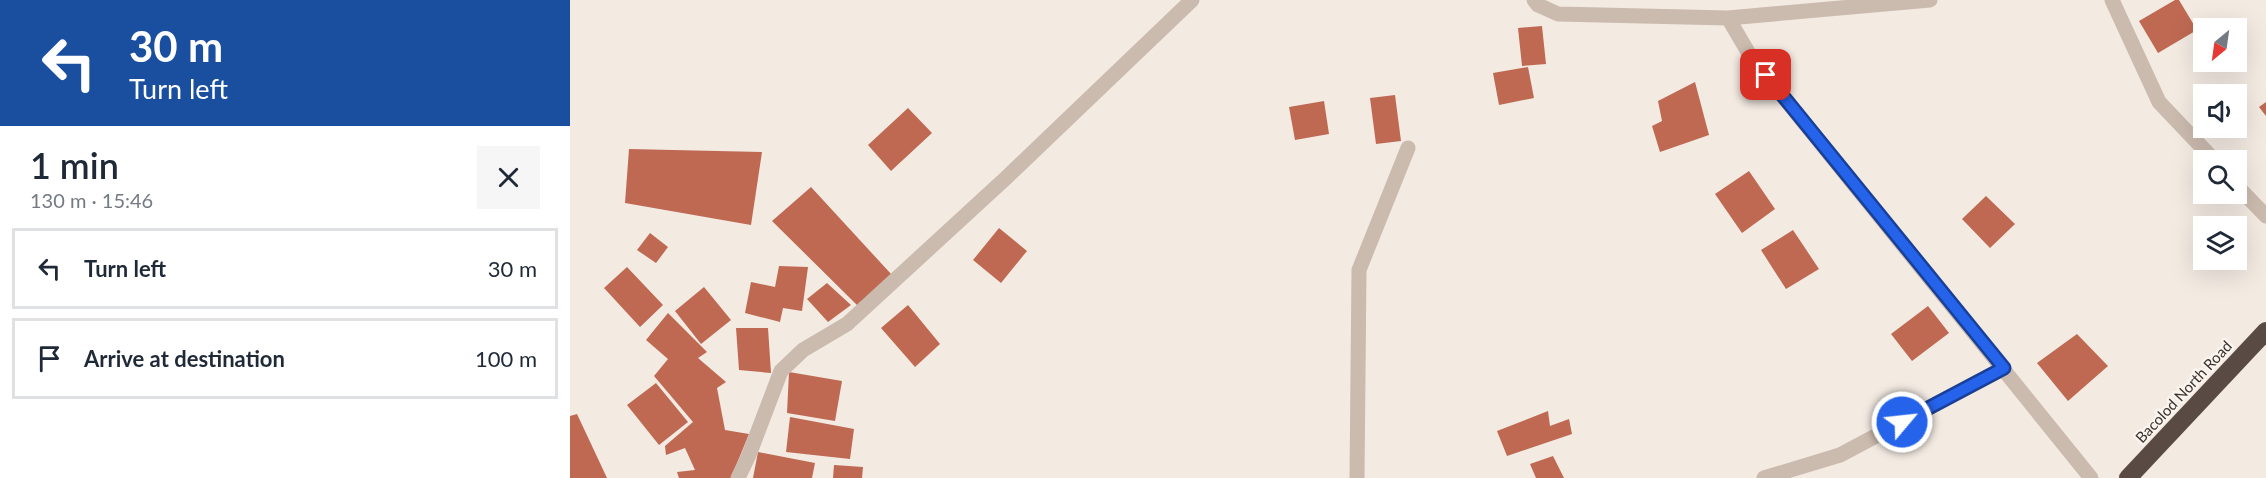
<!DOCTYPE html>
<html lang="en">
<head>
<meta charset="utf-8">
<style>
  :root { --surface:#fff; --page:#f6f6f7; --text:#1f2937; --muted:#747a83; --line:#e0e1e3 }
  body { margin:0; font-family:Lato,sans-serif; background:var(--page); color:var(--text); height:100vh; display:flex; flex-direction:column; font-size:22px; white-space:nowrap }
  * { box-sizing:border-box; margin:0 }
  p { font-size:20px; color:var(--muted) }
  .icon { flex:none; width:33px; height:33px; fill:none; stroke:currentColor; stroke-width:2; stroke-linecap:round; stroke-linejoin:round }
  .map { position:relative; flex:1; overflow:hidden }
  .drawer { display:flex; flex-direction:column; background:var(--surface); width:570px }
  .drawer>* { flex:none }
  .banner { background:#1a4fa0; color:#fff; overflow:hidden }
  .needle { width:39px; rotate:209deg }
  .controls { position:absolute; left:1623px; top:18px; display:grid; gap:12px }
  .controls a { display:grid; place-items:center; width:54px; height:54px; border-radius:0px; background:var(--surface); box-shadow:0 6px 24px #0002; font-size:30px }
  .pin { position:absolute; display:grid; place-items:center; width:51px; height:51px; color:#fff; margin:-26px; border-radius:12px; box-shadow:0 3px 9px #0006 }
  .me { position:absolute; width:66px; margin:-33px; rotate:62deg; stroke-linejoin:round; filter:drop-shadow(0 0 4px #0008) }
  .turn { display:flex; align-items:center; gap:21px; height:126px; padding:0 30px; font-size:27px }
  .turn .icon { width:78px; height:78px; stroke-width:2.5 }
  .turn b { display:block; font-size:42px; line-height:51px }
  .round { display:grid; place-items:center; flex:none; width:63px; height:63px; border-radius:0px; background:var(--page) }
  .head { display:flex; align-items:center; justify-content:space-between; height:102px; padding:0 30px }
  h1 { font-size:36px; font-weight:600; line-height:45px }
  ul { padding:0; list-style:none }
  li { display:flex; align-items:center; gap:18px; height:81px; margin:0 12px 9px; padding:0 18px; border:3px solid var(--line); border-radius:0px }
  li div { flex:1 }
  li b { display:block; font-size:22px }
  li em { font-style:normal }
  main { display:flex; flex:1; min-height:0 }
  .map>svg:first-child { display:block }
  .building { fill:#bf6953 }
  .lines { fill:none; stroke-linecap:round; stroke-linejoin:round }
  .minor { stroke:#cbbaae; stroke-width:15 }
  .highway { stroke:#5a4a44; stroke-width:18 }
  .route-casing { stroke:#184099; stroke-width:15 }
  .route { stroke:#2563eb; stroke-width:10 }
  .labels { text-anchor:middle; stroke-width:5; stroke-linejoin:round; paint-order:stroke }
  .street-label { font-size:15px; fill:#3a302c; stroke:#faf4ee }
</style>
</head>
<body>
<main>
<section class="drawer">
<div class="banner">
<div class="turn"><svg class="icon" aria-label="left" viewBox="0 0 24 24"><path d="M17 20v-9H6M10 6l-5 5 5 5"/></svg><div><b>30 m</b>Turn left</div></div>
</div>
<div class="head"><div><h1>1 min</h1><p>130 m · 15:46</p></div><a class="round"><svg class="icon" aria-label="close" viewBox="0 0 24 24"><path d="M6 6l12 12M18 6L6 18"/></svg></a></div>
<ul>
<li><svg class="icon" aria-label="left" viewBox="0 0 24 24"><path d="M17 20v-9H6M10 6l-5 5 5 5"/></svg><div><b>Turn left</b></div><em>30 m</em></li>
<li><svg class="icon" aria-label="arrive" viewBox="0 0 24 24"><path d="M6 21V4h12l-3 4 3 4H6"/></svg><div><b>Arrive at destination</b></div><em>100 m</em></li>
</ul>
</section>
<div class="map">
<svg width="1696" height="478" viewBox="0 0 1696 478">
  <rect width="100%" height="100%" fill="#f3eae2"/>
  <path class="building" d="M 1605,0 L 1609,0 L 1627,30 L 1588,53 L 1569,21 Z
    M 972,26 L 976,64 L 952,66 L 948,28 Z
    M 958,67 L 964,98 L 929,105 L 923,73 Z
    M 1125,82 L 1139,135 L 1090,152 L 1082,126 L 1092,121 L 1088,101 Z
    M 825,95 L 831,141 L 806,144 L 800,98 Z
    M 754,101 L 759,134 L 725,140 L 719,107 Z
    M 1696,102 L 1696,116 L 1689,107 Z
    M 338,108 L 362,133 L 321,171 L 298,145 Z
    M 59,149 L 192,152 L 181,225 L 55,203 Z
    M 1179,171 L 1205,209 L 1172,233 L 1145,194 Z
    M 241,187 L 322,275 L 287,305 L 202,221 Z
    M 1416,196 L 1445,224 L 1420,248 L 1392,219 Z
    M 429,228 L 457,251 L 431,283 L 403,260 Z
    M 1223,230 L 1249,269 L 1216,289 L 1191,250 Z
    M 80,233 L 98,247 L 86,263 L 67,250 Z
    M 209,266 L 238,267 L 232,311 L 213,308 L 210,322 L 175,313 L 181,282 L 205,287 Z
    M 57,267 L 93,305 L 70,327 L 34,288 Z
    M 257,283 L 281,305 L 258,322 L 237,299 Z
    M 134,287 L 161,320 L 131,344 L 105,311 Z
    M 338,305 L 370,344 L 345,367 L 311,328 Z
    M 1358,306 L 1379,333 L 1342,361 L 1321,334 Z
    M 98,313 L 137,352 L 128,358 L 156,382 L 147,388 L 155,430 L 179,434 L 161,478 L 109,478 L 107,472 L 125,470 L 115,448 L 96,455 L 95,446 L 123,422 L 84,376 L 98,359 L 76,340 Z
    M 166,328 L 198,328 L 201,373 L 169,370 Z
    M 1507,334 L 1538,366 L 1498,401 L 1467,363 Z
    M 219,372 L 272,381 L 265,421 L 217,413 Z
    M 86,383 L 118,422 L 89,445 L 57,405 Z
    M 978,411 L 980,426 L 999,419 L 1002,434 L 937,456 L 927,431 Z
    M 7,414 L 37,478 L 0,478 L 0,416 Z
    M 220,417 L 284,429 L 280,459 L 216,452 Z
    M 188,452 L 245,463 L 242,478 L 183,478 Z
    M 983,456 L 994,478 L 966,478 L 960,464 Z
    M 264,465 L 293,467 L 292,478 L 263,478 Z"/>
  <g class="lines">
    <path class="minor" d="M 964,0 L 968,5 L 988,14 L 1158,18 L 1181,57 L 1521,478
      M 1542,0 L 1589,102 L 1644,160
      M 1158,18 L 1360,0
      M 1666,185 L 1696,216
      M 168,478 L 179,455 L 211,371 L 233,350 L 277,324 L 437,177 L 622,0
      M 787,478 L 789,270 L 838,148
      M 1194,478 L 1270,455 L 1434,368"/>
    <path class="highway" d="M 1558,478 L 1696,331"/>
  </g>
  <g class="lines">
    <g class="route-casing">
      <path id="route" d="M 1196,75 L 1434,368 L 1332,422"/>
    </g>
    <use href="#route" class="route"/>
  </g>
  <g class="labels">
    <g class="street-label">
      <text transform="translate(1614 392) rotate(-47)" y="5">Bacolod North Road</text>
    </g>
  </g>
</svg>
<div class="controls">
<a><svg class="needle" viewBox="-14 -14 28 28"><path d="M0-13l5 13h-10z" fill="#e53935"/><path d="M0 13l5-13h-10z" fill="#747a83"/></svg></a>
<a><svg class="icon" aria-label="sound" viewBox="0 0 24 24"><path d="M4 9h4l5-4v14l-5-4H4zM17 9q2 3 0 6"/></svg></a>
<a><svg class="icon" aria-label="search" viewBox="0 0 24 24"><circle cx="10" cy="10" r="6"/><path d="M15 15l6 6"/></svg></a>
<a><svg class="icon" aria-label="layers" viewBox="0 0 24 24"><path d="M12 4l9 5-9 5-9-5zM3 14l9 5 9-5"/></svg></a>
</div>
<div class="pin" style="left:1196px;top:75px;background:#d93025"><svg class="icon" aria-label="arrive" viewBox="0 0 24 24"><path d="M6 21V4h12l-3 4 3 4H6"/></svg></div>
<svg class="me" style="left:1332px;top:422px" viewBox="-20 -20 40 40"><circle r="17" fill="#2563eb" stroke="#fff" stroke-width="3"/><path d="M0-11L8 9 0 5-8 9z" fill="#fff"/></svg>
</div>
</main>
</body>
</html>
